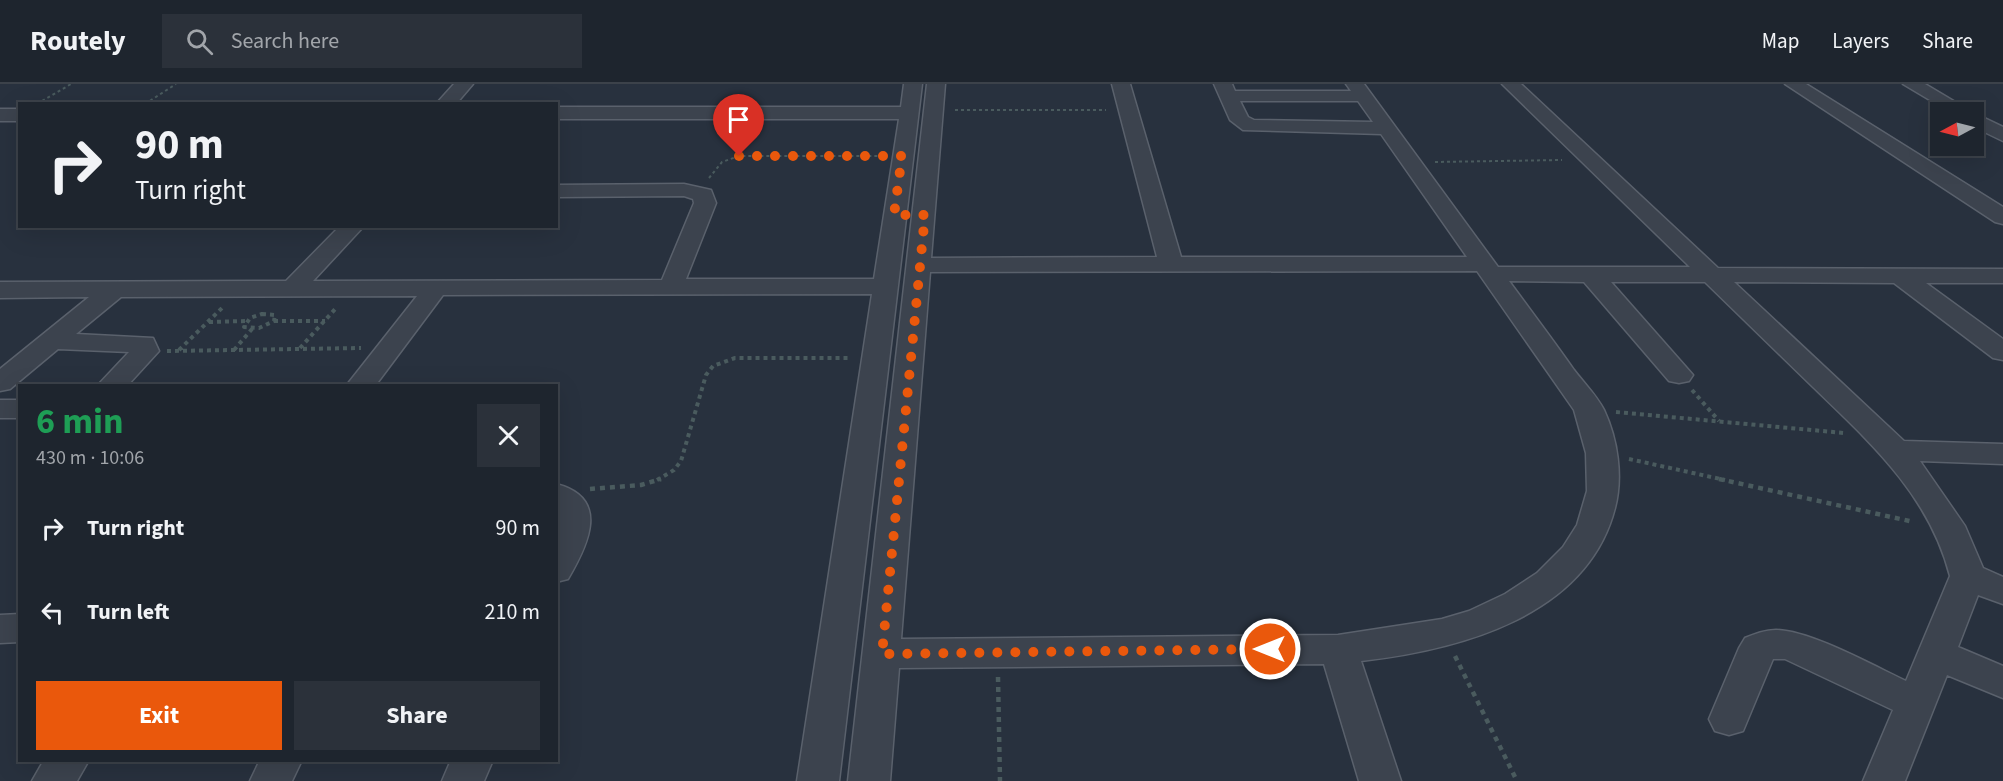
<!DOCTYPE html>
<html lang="en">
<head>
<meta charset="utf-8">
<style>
  :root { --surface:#1e252e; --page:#2b313a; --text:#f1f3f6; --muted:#a1a5aa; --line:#3c424a; --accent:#ea580c }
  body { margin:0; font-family:"Source Sans 3",sans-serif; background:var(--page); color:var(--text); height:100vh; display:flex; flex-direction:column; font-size:22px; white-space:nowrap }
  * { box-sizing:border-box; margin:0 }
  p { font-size:20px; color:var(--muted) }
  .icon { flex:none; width:33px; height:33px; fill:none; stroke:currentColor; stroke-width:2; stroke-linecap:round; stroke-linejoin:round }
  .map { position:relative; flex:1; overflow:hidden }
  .side { position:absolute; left:18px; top:300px; width:540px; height:378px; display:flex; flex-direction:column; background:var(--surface); border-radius:0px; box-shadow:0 6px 24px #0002,0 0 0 2px var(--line) }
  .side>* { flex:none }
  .hud { position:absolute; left:18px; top:18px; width:540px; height:126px; border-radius:0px; box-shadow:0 6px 24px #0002,0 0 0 2px var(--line); background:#1e252e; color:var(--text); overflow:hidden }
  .needle { width:39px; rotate:263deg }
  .controls { position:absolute; left:1930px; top:18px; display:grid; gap:12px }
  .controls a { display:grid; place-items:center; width:54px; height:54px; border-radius:0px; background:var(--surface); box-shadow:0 6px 24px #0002,0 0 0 2px var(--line); font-size:30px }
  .pin { position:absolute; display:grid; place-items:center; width:51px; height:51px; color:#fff; margin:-62px -26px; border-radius:50% 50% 50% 0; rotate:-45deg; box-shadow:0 0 6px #0007 }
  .pin .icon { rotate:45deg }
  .me { position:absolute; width:66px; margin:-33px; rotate:270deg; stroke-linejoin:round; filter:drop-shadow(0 0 4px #0008) }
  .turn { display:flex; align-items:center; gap:21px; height:126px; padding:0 18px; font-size:27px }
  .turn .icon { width:78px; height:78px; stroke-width:2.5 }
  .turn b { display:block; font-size:42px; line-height:51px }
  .round { display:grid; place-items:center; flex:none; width:63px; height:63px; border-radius:0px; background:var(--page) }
  .overview { display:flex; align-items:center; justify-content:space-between; height:102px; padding:0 18px }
  h1 { font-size:36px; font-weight:700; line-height:45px; color:#1e9e55 }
  .action { display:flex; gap:12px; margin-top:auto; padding:12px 18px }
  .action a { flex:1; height:69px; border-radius:0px; background:var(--accent); color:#fff; font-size:24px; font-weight:700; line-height:69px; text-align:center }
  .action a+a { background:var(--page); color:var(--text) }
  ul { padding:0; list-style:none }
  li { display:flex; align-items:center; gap:18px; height:84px; padding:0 18px }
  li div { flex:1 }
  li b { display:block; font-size:22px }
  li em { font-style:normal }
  header { display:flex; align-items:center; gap:36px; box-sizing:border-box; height:84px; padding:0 30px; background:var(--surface); border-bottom:2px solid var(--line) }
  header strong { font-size:28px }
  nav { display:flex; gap:33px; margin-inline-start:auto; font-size:21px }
  .search { width:420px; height:54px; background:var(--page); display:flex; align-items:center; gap:15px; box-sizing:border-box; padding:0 21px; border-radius:0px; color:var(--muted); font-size:22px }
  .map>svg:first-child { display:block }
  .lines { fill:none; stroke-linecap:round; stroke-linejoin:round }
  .minor-casing { stroke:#5a616c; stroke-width:3 }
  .path-far2 { stroke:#4a5b5e; stroke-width:2; stroke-dasharray:3 3; stroke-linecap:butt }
  .path-far1 { stroke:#4a5b5e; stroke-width:4; stroke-dasharray:4 4; stroke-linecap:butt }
  .path { stroke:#4a5b5e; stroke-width:4.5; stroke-dasharray:5 5; stroke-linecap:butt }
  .minor { fill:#3c434e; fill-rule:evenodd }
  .route { stroke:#ea580c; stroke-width:10; stroke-dasharray:0 18 }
</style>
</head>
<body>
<header>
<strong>Routely</strong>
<div class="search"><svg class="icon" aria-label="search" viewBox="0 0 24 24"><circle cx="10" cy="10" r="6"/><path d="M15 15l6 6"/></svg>Search here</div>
<nav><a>Map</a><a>Layers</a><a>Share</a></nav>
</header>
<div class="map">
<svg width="2003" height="697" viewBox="0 0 2003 697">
  <rect width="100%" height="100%" fill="#28313e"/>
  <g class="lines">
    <g class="minor-casing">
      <path id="minor" d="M 454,0 L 473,0 L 456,20 L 436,20 Z
        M 904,0 L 922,0 L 839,697 L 797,697 L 872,210 L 443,211 L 375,302 L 346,302 L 417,212 L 121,213 L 76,250 L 153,254 L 159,267 L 127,302 L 97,302 L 129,268 L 58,265 L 10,305 L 0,307 L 0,285 L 89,213 L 0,214 L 0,198 L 286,197 L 340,142 L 364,142 L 313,197 L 662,196 L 694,119 L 693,115 L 684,112 L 556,113 L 556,101 L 684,100 L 711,106 L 716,119 L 686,195 L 874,195 L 899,35 L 556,35 L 556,23 L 901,23 Z
        M 927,0 L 945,0 L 931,174 L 1157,173 L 1112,0 L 1130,0 L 1181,173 L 1467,173 L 1381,50 L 1243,46 L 1230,36 L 1214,0 L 1232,0 L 1235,7 L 1351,7 L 1346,0 L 1364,0 L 1498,183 L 1690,183 L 1502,0 L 1521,0 L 1718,184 L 2003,185 L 2003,199 L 1926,199 L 2003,255 L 2003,276 L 1993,274 L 1894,199 L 1734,198 L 1904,357 L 2003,360 L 2003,380 L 1920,377 L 1965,442 L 1983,484 L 2003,493 L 2003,520 L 1978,511 L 1958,563 L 2003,582 L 2003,614 L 1947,591 L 1905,697 L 1863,697 L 1893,626 L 1785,575 L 1773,575 L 1743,647 L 1729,651 L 1715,647 L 1709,635 L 1739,564 L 1745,554 C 1755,550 1765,546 1776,546 C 1809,546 1874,582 1906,597 L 1950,492 C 1929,411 1871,359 1813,303 C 1777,268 1741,233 1705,198 L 1611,198 L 1693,291 L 1689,297 L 1679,299 L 1669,297 L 1584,198 L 1509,197 C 1531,227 1553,256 1574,286 C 1584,299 1597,312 1604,326 C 1618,356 1623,393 1615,424 C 1587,533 1458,566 1361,577 L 1401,697 L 1359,697 L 1324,580 L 899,584 L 890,697 L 848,697 ZM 1240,17 L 1358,17 L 1373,38 L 1254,36 L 1248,33 ZM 1477,187 L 1574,326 L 1586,369 L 1587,407 L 1577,441 L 1563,463 L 1537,489 L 1505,510 L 1469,527 L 1442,535 L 1338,551 L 901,555 L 930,188 Z
        M 1785,0 L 1806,0 L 2003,123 L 2003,140 L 1995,138 Z
        M 1903,0 L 1925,0 L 1972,28 L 1950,28 Z
        M 0,25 L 20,25 L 20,37 L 0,37 Z
        M 1974,29 L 2003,43 L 2003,57 L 1974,43 Z
        M 0,316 L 20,316 L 20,334 L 0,334 Z
        M 556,400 C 611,414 588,461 568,495 L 556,498 L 559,436 Z
        M 20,530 L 20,558 L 0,559 L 0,531 Z
        M 44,676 L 89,676 L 77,697 L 32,697 Z
        M 260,676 L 302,676 L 292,697 L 250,697 Z
        M 451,676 L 493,676 L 484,697 L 442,697 Z"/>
    </g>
    <path class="path-far2" d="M 37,20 L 71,0
      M 145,20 L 176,0
      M 955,26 L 1106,26
      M 1435,78 L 1562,76
      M 709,94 L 722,78 L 739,72 L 882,72"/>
    <path class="path-far1" d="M 262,230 L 275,231 L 274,237 L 259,244 L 244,243 L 250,234 Z
      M 274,237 L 325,237
      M 209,238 L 246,237
      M 300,264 L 337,223
      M 179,266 L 222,224
      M 234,266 L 252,245
      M 167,267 L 361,264
      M 1692,306 L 1719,337
      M 1616,328 L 1844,349
      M 1629,375 L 1725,396
      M 657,396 L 674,386 L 681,377 L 706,291 L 713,282 L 735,274 L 851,274"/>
    <path class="path" d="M 1719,395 L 1914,438
      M 590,405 L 641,401 L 661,395
      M 1455,572 L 1517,697
      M 998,593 L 1000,697"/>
    <use href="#minor" class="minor"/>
  </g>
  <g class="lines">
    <path class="route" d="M 739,72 L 902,72 L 894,131 L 925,131 L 882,570 L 1270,565"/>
  </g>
</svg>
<div class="controls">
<a><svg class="needle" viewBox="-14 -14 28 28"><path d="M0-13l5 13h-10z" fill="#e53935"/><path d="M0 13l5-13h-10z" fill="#a1a5aa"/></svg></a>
</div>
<div class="pin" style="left:739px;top:72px;background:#d93025"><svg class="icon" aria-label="arrive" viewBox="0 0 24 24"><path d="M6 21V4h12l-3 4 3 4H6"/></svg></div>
<svg class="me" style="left:1270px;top:565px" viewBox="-20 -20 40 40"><circle r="17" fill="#ea580c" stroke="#fff" stroke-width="3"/><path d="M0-11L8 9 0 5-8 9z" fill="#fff"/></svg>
<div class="hud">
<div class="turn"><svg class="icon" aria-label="right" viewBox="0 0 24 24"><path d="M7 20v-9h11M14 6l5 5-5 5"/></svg><div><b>90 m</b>Turn right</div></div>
</div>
<section class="side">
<div class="overview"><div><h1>6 min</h1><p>430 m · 10:06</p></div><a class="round"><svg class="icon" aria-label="close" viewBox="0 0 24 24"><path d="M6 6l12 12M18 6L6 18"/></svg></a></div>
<ul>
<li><svg class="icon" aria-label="right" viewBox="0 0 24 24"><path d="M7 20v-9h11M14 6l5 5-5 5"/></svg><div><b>Turn right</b></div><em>90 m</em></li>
<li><svg class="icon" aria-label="left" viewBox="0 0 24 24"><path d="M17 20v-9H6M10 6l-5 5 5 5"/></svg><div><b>Turn left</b></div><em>210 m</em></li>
</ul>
<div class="action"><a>Exit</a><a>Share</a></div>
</section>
</div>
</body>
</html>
